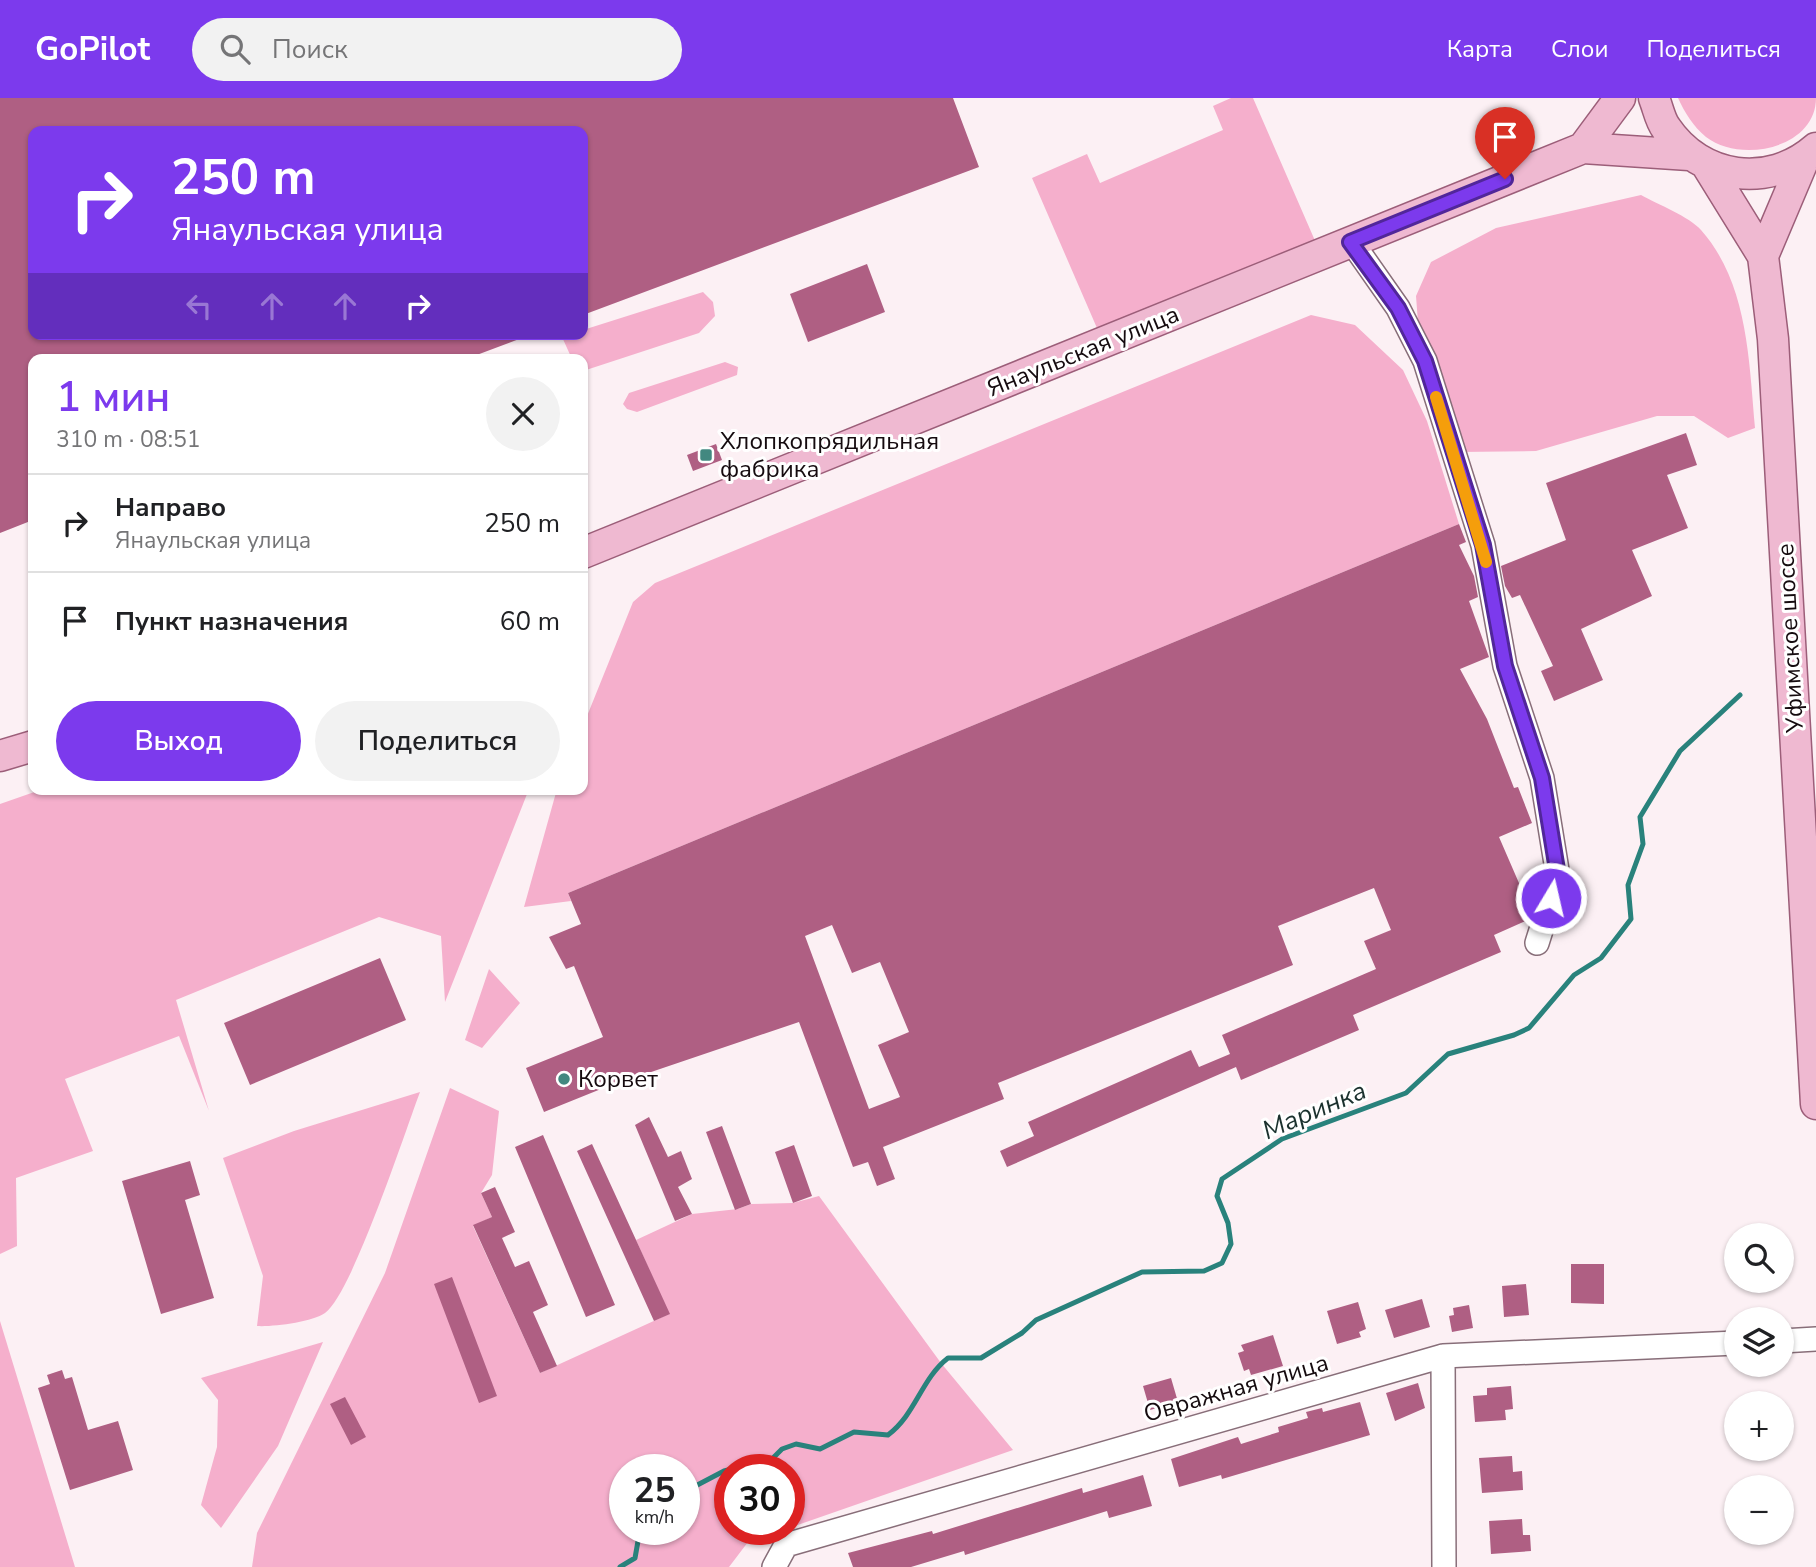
<!DOCTYPE html>
<html lang="ru">
<head>
<meta charset="utf-8">
<style>
  :root { --surface:#fff; --page:#f2f2f2; --text:#202124; --muted:#757577; --line:#e0e0e0; --accent:#7c3aed }
  body { margin:0; font-family:"Nunito Sans",sans-serif; background:var(--page); color:var(--text); height:100vh; display:flex; flex-direction:column; font-size:26px; white-space:nowrap }
  * { box-sizing:border-box; margin:0 }
  p { font-size:23px; color:var(--muted) }
  .icon { flex:none; width:38px; height:38px; fill:none; stroke:currentColor; stroke-width:2; stroke-linecap:round; stroke-linejoin:round }
  .map { position:relative; flex:1; overflow:hidden }
  .side { position:absolute; left:28px; top:256px; width:560px; height:441px; display:flex; flex-direction:column; background:var(--surface); border-radius:14px; box-shadow:0 2px 5px #0004 }
  .side>* { flex:none }
  .banner { position:absolute; left:28px; top:28px; width:560px; height:214px; border-radius:14px; box-shadow:0 2px 5px #0004; background:#7c3aed; color:#fff; overflow:hidden }
  .buttons { position:absolute; left:1724px; top:1125px; display:grid; gap:14px }
  .buttons a { display:grid; place-items:center; width:70px; height:70px; border-radius:50%; background:var(--surface); box-shadow:0 2px 5px #0004; font-size:35px }
  .speed { position:absolute; left:609px; top:1356px; display:flex; gap:14px; font-size:35px; font-weight:700; text-align:center }
  .speed>* { display:grid; place-content:center; width:91px; height:91px; border-radius:50%; background:var(--surface); box-shadow:0 2px 5px #0004; line-height:1 }
  .speed small { font-size:18px; font-weight:400 }
  .speed .limit { border:10px solid #d22; background:#fff; color:#111 }
  .pin { position:absolute; display:grid; place-items:center; width:60px; height:60px; color:#fff; margin:-72px -30px; border-radius:50% 50% 50% 0; rotate:-45deg; box-shadow:0 0 7px #0007 }
  .pin .icon { rotate:45deg }
  .me { position:absolute; width:77px; margin:-38px; rotate:9deg; stroke-linejoin:round; filter:drop-shadow(0 0 5px #0008) }
  .turn { display:flex; align-items:center; gap:24px; height:147px; padding:0 28px; font-size:32px }
  .turn .icon { width:91px; height:91px; stroke-width:2.5 }
  .turn b { display:block; font-size:49px; line-height:60px }
  .lanes { display:flex; align-items:center; height:66px; padding:0 28px; background:#0003; justify-content:center; gap:35px; direction:ltr }
  .lanes .off { opacity:.35 }
  .round { display:grid; place-items:center; flex:none; width:74px; height:74px; border-radius:37px; background:var(--page) }
  .summary { display:flex; align-items:center; justify-content:space-between; height:119px; padding:0 28px }
  h1 { font-size:42px; font-weight:600; line-height:52px; color:var(--accent) }
  .action { display:flex; gap:14px; margin-top:auto; padding:14px 28px }
  .action a { flex:1; height:80px; border-radius:42px; background:var(--accent); color:#fff; font-size:28px; font-weight:600; line-height:80px; text-align:center }
  .action a+a { background:var(--page); color:var(--text) }
  ul { padding:0; list-style:none }
  li { display:flex; align-items:center; gap:21px; height:98px; padding:0 28px; border-top:2px solid var(--line) }
  li div { flex:1 }
  li b { display:block; font-size:26px }
  li em { font-style:normal }
  header { display:flex; align-items:center; gap:42px; box-sizing:border-box; height:98px; padding:0 35px; background:var(--accent); color:#fff }
  header strong { font-size:33px }
  nav { display:flex; gap:38px; margin-inline-start:auto; font-size:24px }
  .search { width:490px; height:63px; background:var(--page); display:flex; align-items:center; gap:18px; box-sizing:border-box; padding:0 24px; border-radius:38px; color:var(--muted); font-size:26px }
  .map>svg:first-child { display:block }
  .green { fill:#f5afcc; fill-rule:evenodd }
  .lines { fill:none; stroke-linecap:round; stroke-linejoin:round }
  .stream { stroke:#29827c; stroke-width:5 }
  .building { fill:#af5f83; fill-rule:evenodd }
  .minor-casing { stroke:#886e79; stroke-width:26 }
  .major-casing { stroke:#9c5e79; stroke-width:33 }
  .minor { stroke:#fff; stroke-width:23 }
  .major { stroke:#efb9d1; stroke-width:30 }
  .route-casing { stroke:#51269a; stroke-width:18 }
  .route { stroke:#7c3aed; stroke-width:12 }
  .slow { stroke:#f59e0b; stroke-width:12 }
  .poi-dot { fill:#428880; stroke:#fff; stroke-width:2.5 }
  .labels { text-anchor:middle; stroke-width:6; stroke-linejoin:round; paint-order:stroke }
  .street-label { font-size:24px; fill:#150b0f; stroke:#fff }
  .poi-label { font-size:24px; fill:#150b0f; stroke:#fff; text-anchor:start }
  .water-label { font-size:26px; font-style:italic; fill:#1b312e; stroke:#fff }
</style>
</head>
<body>
<header>
<strong>GoPilot</strong>
<div class="search"><svg class="icon" aria-label="search" viewBox="0 0 24 24"><circle cx="10" cy="10" r="6"/><path d="M15 15l6 6"/></svg>Поиск</div>
<nav><a>Карта</a><a>Слои</a><a>Поделиться</a></nav>
</header>
<div class="map">
<svg width="1816" height="1469" viewBox="0 0 1816 1469">
  <rect width="100%" height="100%" fill="#fcf0f4"/>
  <path class="green" d="M 1231,0 L 1253,0 L 1316,145 L 1100,237 L 1032,80 L 1087,56 L 1100,85 L 1223,32 L 1213,8 Z
    M 1678,0 L 1816,0 C 1816,50 1741,66 1706,39 C 1693,28 1685,15 1678,0 Z
    M 1641,97 C 1657,106 1690,119 1701,132 C 1748,185 1749,263 1755,330 L 1728,340 L 1694,318 L 1657,318 L 1536,353 L 1459,354 L 1419,238 L 1416,198 L 1431,164 L 1496,130 Z
    M 703,194 L 713,204 L 715,218 L 699,235 L 583,273 L 583,261 L 572,261 L 562,239 L 583,236 L 583,232 Z
    M 1311,217 L 1355,227 L 1403,272 L 1427,323 L 1459,426 L 568,795 L 571,803 L 524,809 L 557,691 L 583,691 L 583,628 L 633,504 L 655,485 Z
    M 725,264 L 738,269 L 737,277 L 637,314 L 627,311 L 623,306 L 629,295 Z
    M 43,691 L 529,691 L 445,904 L 441,838 L 379,819 L 176,902 L 209,1013 L 179,938 L 65,981 L 93,1053 L 16,1080 L 17,1148 L 0,1156 L 0,706 Z
    M 489,871 L 520,905 L 482,950 L 465,942 Z
    M 450,990 L 499,1013 L 492,1077 L 481,1095 L 492,1119 L 473,1128 L 540,1275 L 669,1216 L 636,1142 L 692,1116 L 738,1111 L 751,1106 L 793,1105 L 819,1098 L 941,1265 L 1013,1352 L 789,1430 L 789,1372 L 730,1372 L 730,1432 L 785,1432 L 748,1444 L 729,1469 L 252,1469 L 257,1435 L 385,1175 ZM 625,1372 L 684,1372 L 684,1432 L 625,1432 Z
    M 420,994 C 405,1034 352,1196 325,1215 C 312,1224 273,1229 257,1228 L 263,1178 L 223,1060 L 294,1033 Z
    M 0,1223 L 75,1469 L 0,1469 Z
    M 323,1244 L 278,1348 L 221,1430 L 201,1407 L 217,1349 L 218,1302 L 201,1280 Z"/>
  <g class="lines">
    <path class="stream" d="M 684,1394 L 724,1373 L 772,1361 L 782,1351 L 796,1346 L 820,1351 L 854,1334 L 888,1337 C 916,1316 921,1281 948,1260 L 981,1260 L 1022,1235 L 1036,1222 L 1142,1174 L 1204,1173 L 1222,1165 L 1231,1146 L 1228,1125 L 1217,1098 L 1222,1081 L 1282,1041 L 1406,995 L 1448,956 L 1514,937 L 1529,930 L 1574,877 L 1601,860 L 1631,821 L 1628,787 L 1643,746 L 1640,719 L 1680,653 L 1740,597
      M 620,1469 L 635,1460 L 640,1432"/>
  </g>
  <path class="building" d="M 0,0 L 953,0 L 979,69 L 583,217 L 583,33 L 33,33 L 33,236 L 527,238 L 466,261 L 33,261 L 33,422 L 0,435 Z
    M 867,166 L 885,214 L 808,244 L 790,196 Z
    M 1686,335 L 1697,367 L 1667,377 L 1688,430 L 1632,452 L 1652,498 L 1581,531 L 1603,582 L 1554,603 L 1541,573 L 1553,568 L 1520,497 L 1512,500 L 1505,488 L 1501,468 L 1566,442 L 1546,385 Z
    M 716,346 L 722,362 L 693,373 L 687,357 Z
    M 1459,426 L 1466,444 L 1459,447 L 1474,478 L 1478,499 L 1469,503 L 1489,559 L 1460,571 L 1487,621 L 1514,690 L 1518,689 L 1532,725 L 1499,739 L 1532,815 L 1530,821 L 1494,837 L 1501,854 L 1353,917 L 1359,932 L 1241,982 L 1236,969 L 1007,1069 L 1000,1053 L 1034,1038 L 1028,1024 L 1191,952 L 1199,969 L 1230,956 L 1222,937 L 1376,871 L 1364,843 L 1391,832 L 1374,790 L 1278,828 L 1293,867 L 998,985 L 1004,1001 L 883,1049 L 895,1081 L 877,1088 L 868,1064 L 853,1069 L 799,924 L 601,991 L 544,1014 L 526,970 L 603,939 L 574,868 L 566,871 L 549,839 L 581,826 L 568,795 ZM 832,827 L 852,875 L 880,864 L 909,934 L 878,947 L 900,999 L 869,1011 L 805,838 Z
    M 380,860 L 406,922 L 250,987 L 224,925 Z
    M 649,1019 L 668,1059 L 681,1053 L 692,1081 L 678,1089 L 692,1116 L 675,1123 L 635,1027 Z
    M 722,1028 L 751,1106 L 735,1112 L 706,1034 Z
    M 543,1037 L 615,1207 L 586,1219 L 515,1049 Z
    M 592,1046 L 670,1216 L 654,1223 L 577,1053 Z
    M 794,1047 L 812,1098 L 793,1105 L 775,1054 Z
    M 190,1063 L 200,1097 L 185,1102 L 214,1200 L 161,1216 L 122,1083 Z
    M 495,1089 L 515,1134 L 502,1140 L 515,1169 L 529,1163 L 548,1207 L 533,1214 L 557,1268 L 540,1275 L 473,1127 L 492,1119 L 481,1095 Z
    M 1571,1166 L 1604,1166 L 1604,1206 L 1571,1205 Z
    M 452,1179 L 497,1298 L 479,1305 L 434,1186 Z
    M 1526,1186 L 1529,1217 L 1504,1219 L 1502,1188 Z
    M 1422,1201 L 1430,1229 L 1394,1240 L 1385,1212 Z
    M 1358,1204 L 1366,1231 L 1359,1234 L 1361,1239 L 1337,1246 L 1327,1213 Z
    M 1469,1207 L 1473,1230 L 1452,1234 L 1449,1218 L 1454,1217 L 1453,1210 Z
    M 1273,1237 L 1283,1268 L 1251,1277 L 1249,1271 L 1244,1273 L 1238,1255 L 1244,1253 L 1241,1247 Z
    M 62,1272 L 65,1281 L 72,1279 L 88,1332 L 118,1323 L 133,1372 L 70,1392 L 38,1290 L 50,1286 L 47,1277 Z
    M 1171,1280 L 1178,1304 L 1150,1312 L 1143,1288 Z
    M 1418,1285 L 1425,1310 L 1395,1323 L 1386,1295 Z
    M 1511,1288 L 1513,1311 L 1505,1312 L 1506,1322 L 1475,1324 L 1473,1298 L 1487,1297 L 1487,1290 Z
    M 345,1299 L 366,1339 L 351,1347 L 330,1306 Z
    M 1360,1304 L 1370,1337 L 1222,1381 L 1221,1377 L 1179,1389 L 1171,1361 L 1238,1339 L 1241,1346 L 1279,1334 L 1278,1329 L 1308,1320 L 1306,1314 L 1322,1310 L 1323,1314 Z
    M 1512,1358 L 1513,1374 L 1522,1373 L 1523,1392 L 1482,1395 L 1479,1360 Z
    M 1143,1377 L 1152,1408 L 1109,1420 L 1107,1413 L 965,1457 L 964,1453 L 911,1469 L 853,1469 L 848,1455 L 932,1433 L 933,1436 L 1082,1390 L 1083,1395 Z
    M 1522,1421 L 1523,1437 L 1530,1437 L 1531,1453 L 1491,1456 L 1489,1423 Z"/>
  <g class="lines">
    <g class="minor-casing">
      <path id="minor" d="M 1351,143 L 1398,210 L 1425,263 L 1483,447 L 1505,568 L 1542,680 L 1558,778 L 1537,845
        M 1782,1243 L 1816,1241
        M 1443,1258 L 1444,1469
        M 774,1469 L 786,1447 L 1443,1258 L 1736,1245"/>
    </g>
    <g class="major-casing">
      <path id="major" d="M 1654,0 C 1658,10 1660,22 1666,30 C 1701,82 1769,91 1816,50
        M 1583,50 L 1620,0
        M 1708,69 L 1763,158 L 1773,241 L 1816,1006
        M 1763,158 L 1804,61
        M 583,455 L 1583,50 L 1689,57
        M 0,658 L 33,648"/>
    </g>
    <use href="#minor" class="minor"/>
    <use href="#major" class="major"/>
  </g>
  <g class="lines">
    <g class="route-casing">
      <path id="route" d="M 1505,81 L 1350,144 L 1398,210 L 1425,263 L 1483,447 L 1505,568 L 1542,680 L 1558,778 L 1551,800"/>
    </g>
    <use href="#route" class="route"/>
    <path class="slow" d="M 1436,299 L 1486,464"/>
  </g>
  <g class="poi-dot">
    <rect x="699" y="350" width="14" height="14" rx="3.5"/>
    <circle cx="564" cy="981" r="7"/>
  </g>
  <g class="labels">
    <g class="street-label">
      <text transform="translate(1083 253) rotate(-22)" y="8">Янаульская улица</text>
      <text transform="translate(1790 540) rotate(-93)" y="8">Уфимское шоссе</text>
      <text transform="translate(1236 1290) rotate(-16)" y="8">Овражная улица</text>
    </g>
    <g class="poi-label">
      <text x="720" y="351">Хлопкопрядильная<tspan x="720" dy="28">фабрика</tspan></text>
      <text x="578" y="989">Корвет</text>
    </g>
    <g class="water-label">
      <text transform="translate(1314 1012) rotate(-23)" y="9">Маринка</text>
    </g>
  </g>
</svg>
<div class="buttons">
<a><svg class="icon" aria-label="search" viewBox="0 0 24 24"><circle cx="10" cy="10" r="6"/><path d="M15 15l6 6"/></svg></a>
<a><svg class="icon" aria-label="layers" viewBox="0 0 24 24"><path d="M12 4l9 5-9 5-9-5zM3 14l9 5 9-5"/></svg></a>
<a>+</a>
<a>−</a>
</div>
<div class="speed"><div>25<small>km/h</small></div><div class="limit">30</div></div>
<div class="pin" style="left:1505px;top:81px;background:#d93025"><svg class="icon" aria-label="arrive" viewBox="0 0 24 24"><path d="M6 21V4h12l-3 4 3 4H6"/></svg></div>
<svg class="me" style="left:1551px;top:800px" viewBox="-20 -20 40 40"><circle r="17" fill="#7c3aed" stroke="#fff" stroke-width="3"/><path d="M0-11L8 9 0 5-8 9z" fill="#fff"/></svg>
<div class="banner">
<div class="turn"><svg class="icon" aria-label="right" viewBox="0 0 24 24"><path d="M7 20v-9h11M14 6l5 5-5 5"/></svg><div><b>250 m</b>Янаульская улица</div></div>
<div class="lanes"><svg class="icon off" aria-label="left" viewBox="0 0 24 24"><path d="M17 20v-9H6M10 6l-5 5 5 5"/></svg><svg class="icon off" aria-label="ahead" viewBox="0 0 24 24"><path d="M12 20V5M6 11l6-6 6 6"/></svg><svg class="icon off" aria-label="ahead" viewBox="0 0 24 24"><path d="M12 20V5M6 11l6-6 6 6"/></svg><svg class="icon" aria-label="right" viewBox="0 0 24 24"><path d="M7 20v-9h11M14 6l5 5-5 5"/></svg></div>
</div>
<section class="side">
<div class="summary"><div><h1>1 мин</h1><p>310 m · 08:51</p></div><a class="round"><svg class="icon" aria-label="close" viewBox="0 0 24 24"><path d="M6 6l12 12M18 6L6 18"/></svg></a></div>
<ul>
<li><svg class="icon" aria-label="right" viewBox="0 0 24 24"><path d="M7 20v-9h11M14 6l5 5-5 5"/></svg><div><b>Направо</b><p>Янаульская улица</p></div><em>250 m</em></li>
<li><svg class="icon" aria-label="arrive" viewBox="0 0 24 24"><path d="M6 21V4h12l-3 4 3 4H6"/></svg><div><b>Пункт назначения</b></div><em>60 m</em></li>
</ul>
<div class="action"><a>Выход</a><a>Поделиться</a></div>
</section>
</div>
</body>
</html>
